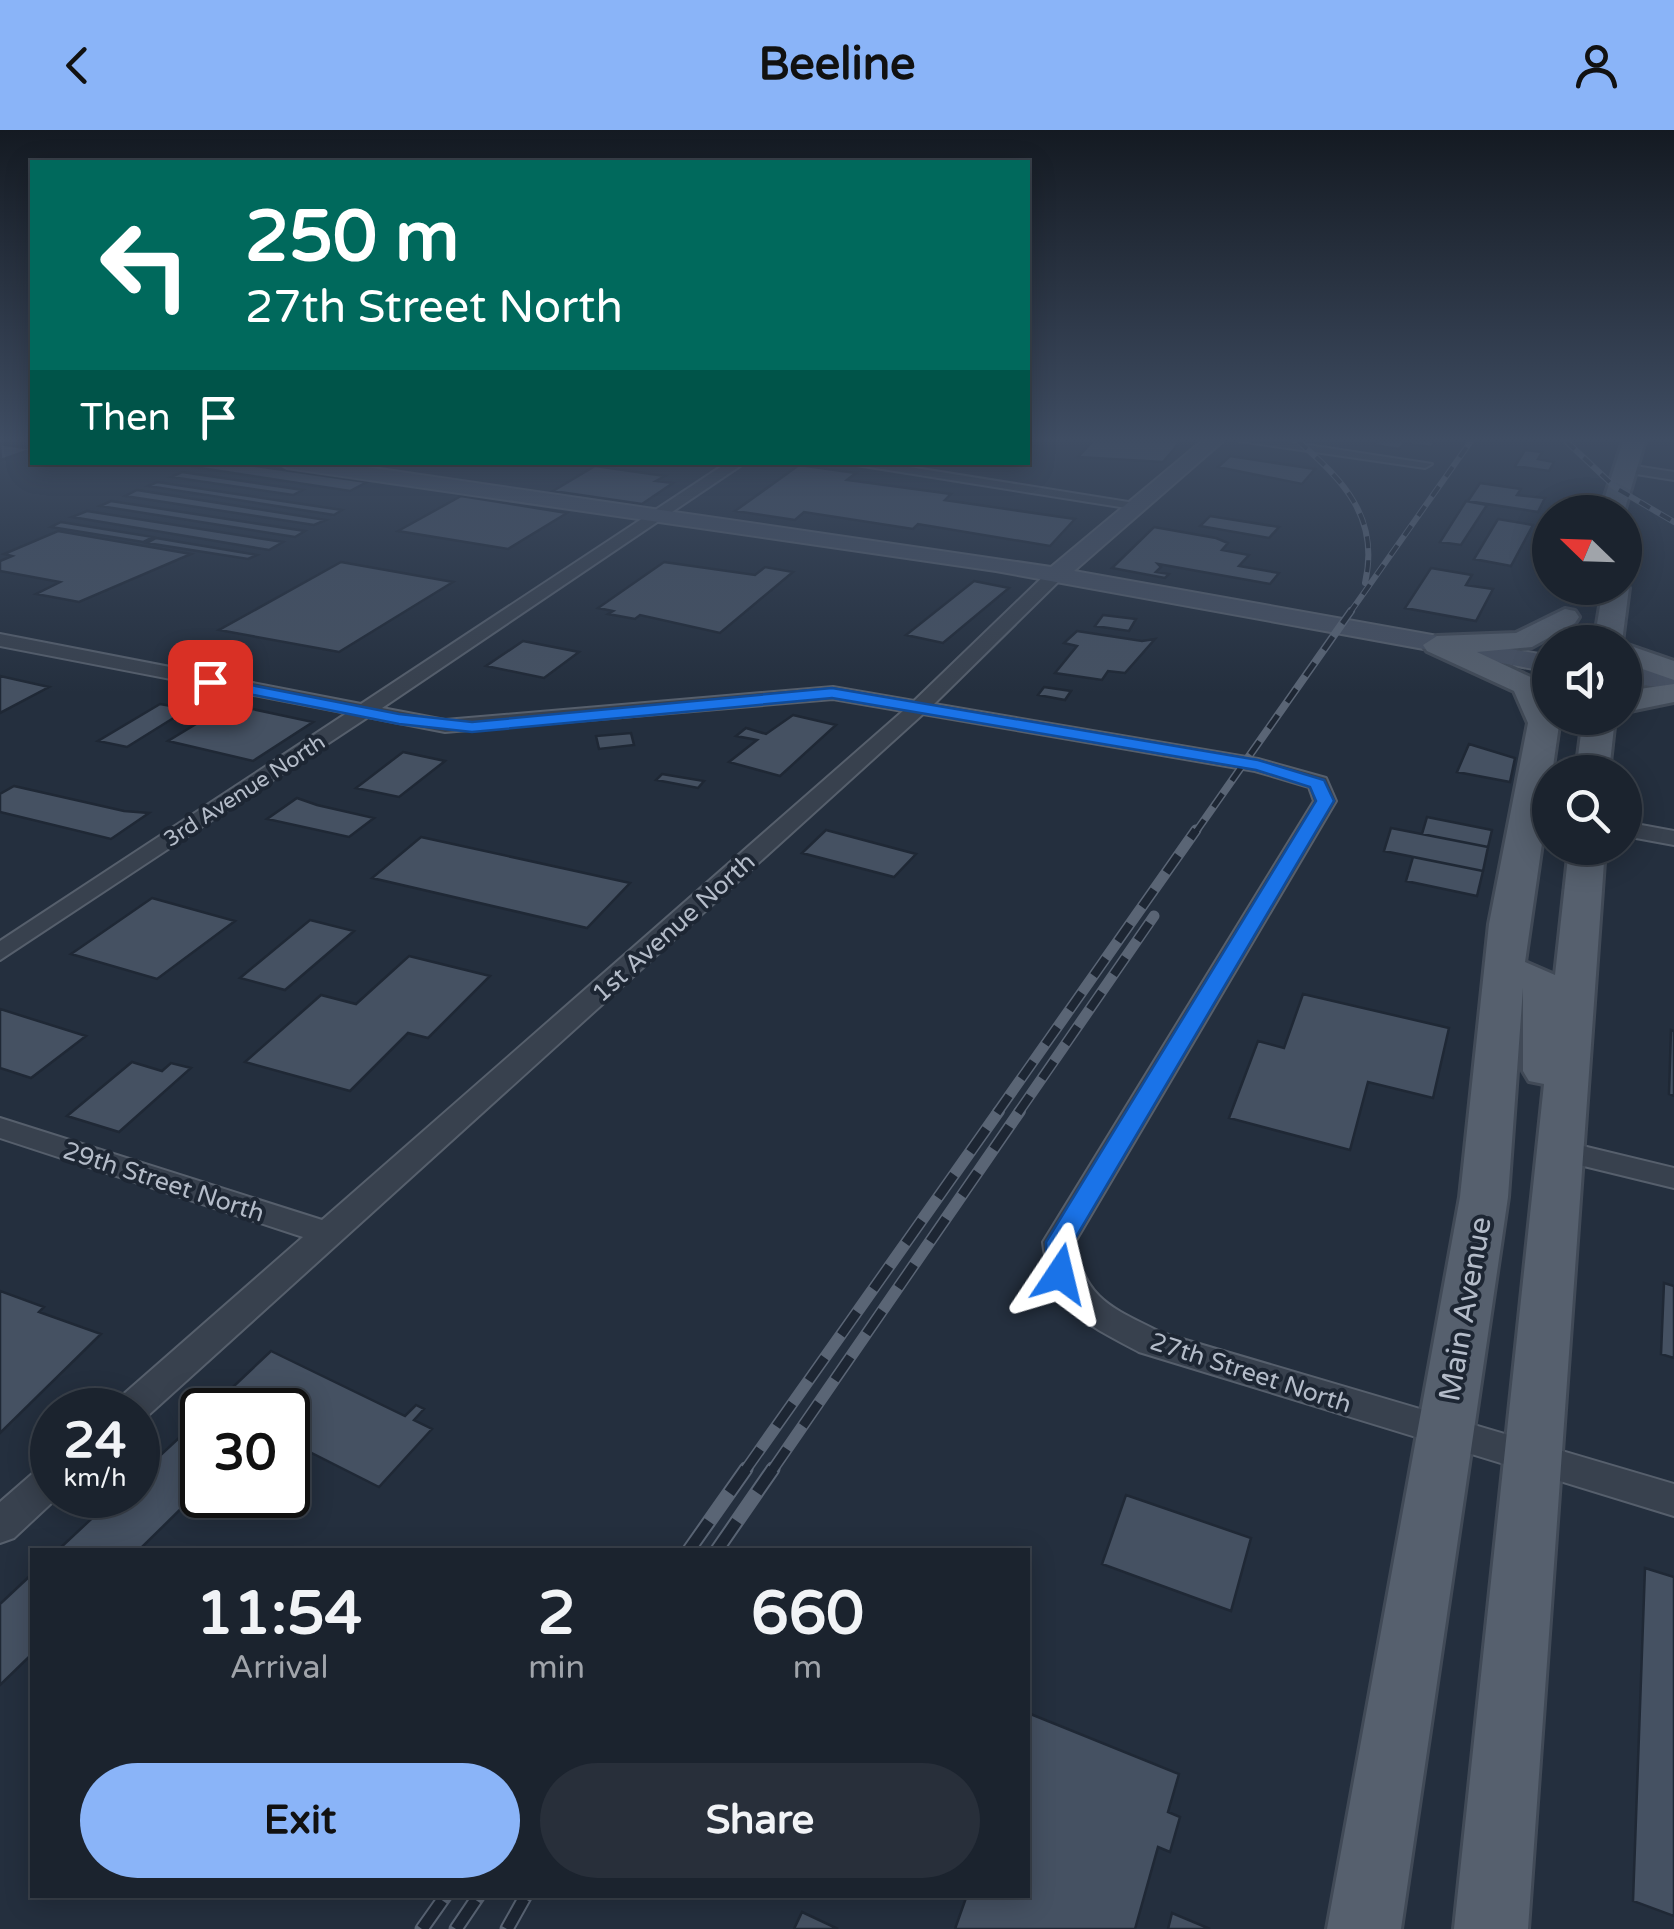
<!DOCTYPE html>
<html lang="en">
<head>
<meta charset="utf-8">
<style>
  :root { --surface:#1b232e; --page:#282f3a; --text:#f1f3f6; --muted:#a0a4aa; --line:#39404a; --accent:#8ab4f8 }
  body { margin:0; font-family:"Varela Round",sans-serif; background:var(--page); color:var(--text); height:100vh; display:flex; flex-direction:column; font-size:38px; white-space:nowrap }
  * { box-sizing:border-box; margin:0 }
  p { font-size:32px; color:var(--muted) }
  .icon { flex:none; width:55px; height:55px; fill:none; stroke:currentColor; stroke-width:2; stroke-linecap:round; stroke-linejoin:round }
  .map { position:relative; flex:1; overflow:hidden }
  .side { position:absolute; left:30px; top:1418px; width:1000px; height:350px; display:flex; flex-direction:column; background:var(--surface); border-radius:0px; box-shadow:0 5px 25px #0003,0 0 0 2px var(--line) }
  .side>* { flex:none }
  .hud { position:absolute; left:30px; top:30px; width:1000px; height:305px; border-radius:0px; box-shadow:0 5px 25px #0003,0 0 0 2px var(--line); background:#00695c; color:#fff; overflow:hidden }
  .needle { width:65px; rotate:293deg }
  .controls { position:absolute; left:1532px; top:365px; display:grid; gap:20px }
  .controls a { display:grid; place-items:center; width:110px; height:110px; border-radius:50%; background:var(--surface); box-shadow:0 5px 25px #0003,0 0 0 2px var(--line); font-size:50px }
  .speed { position:absolute; left:30px; top:1258px; display:flex; gap:20px; font-size:50px; font-weight:700; text-align:center }
  .speed>* { display:grid; place-content:center; width:130px; height:130px; border-radius:50%; background:var(--surface); box-shadow:0 5px 25px #0003,0 0 0 2px var(--line); line-height:1 }
  .speed small { font-size:25px; font-weight:400 }
  .speed .limit { border:5px solid #111; border-radius:15px; background:#fff; color:#111 }
  .pin { position:absolute; display:grid; place-items:center; width:85px; height:85px; color:#fff; margin:-42px; border-radius:20px; box-shadow:0 5px 15px #0006 }
  .me { position:absolute; width:110px; margin:-55px; rotate:10deg; stroke-linejoin:round; filter:drop-shadow(0 0 8px #0008) }
  .turn { display:flex; align-items:center; gap:35px; height:210px; padding:0 50px; font-size:45px }
  .turn .icon { width:130px; height:130px; stroke-width:2.5 }
  .turn b { display:block; font-size:70px; line-height:85px }
  .then { display:flex; align-items:center; height:95px; padding:0 50px; background:#0003; gap:20px; font-size:38px }
  .eta { display:flex; justify-content:space-evenly; align-items:center; height:170px; text-align:center }
  .eta b { font-size:60px; font-weight:800; line-height:70px }
  .cta { display:flex; gap:20px; margin-top:auto; padding:20px 50px }
  .cta a { flex:1; height:115px; border-radius:60px; background:var(--accent); color:#111; font-size:40px; font-weight:800; line-height:115px; text-align:center }
  .cta a+a { background:var(--page); color:var(--text) }
  header { display:flex; justify-content:space-between; align-items:center; height:130px; padding:0 50px; background:var(--accent); color:#111; font-size:45px; font-weight:800 }
  .map>svg:first-child { display:block }
  .building { fill:#455162; stroke:#1f2835; stroke-width:2.5 }
  .lines { fill:none; stroke-linecap:round; stroke-linejoin:round }
  .street-casing { stroke:#565f6c; stroke-width:4 }
  .secondary-casing { stroke:#565f6c; stroke-width:4 }
  .primary-casing { stroke:#414a57; stroke-width:6 }
  .street { fill:#38414e; fill-rule:evenodd }
  .secondary { fill:#465061; fill-rule:evenodd }
  .primary { fill:#56606e; fill-rule:evenodd }
  .rail-far4-casing { stroke:#5a6575; stroke-width:6 }
  .rail-far3-casing { stroke:#5a6575; stroke-width:8 }
  .rail-far2-casing { stroke:#5a6575; stroke-width:11 }
  .rail-far1-casing { stroke:#5a6575; stroke-width:12 }
  .rail-casing { stroke:#5a6575; stroke-width:15 }
  .rail-far4 { stroke:#1d2633; stroke-width:4; stroke-dasharray:12; stroke-linecap:butt }
  .rail-far3 { stroke:#1d2633; stroke-width:5; stroke-dasharray:16; stroke-linecap:butt }
  .rail-far2 { stroke:#1d2633; stroke-width:8; stroke-dasharray:21; stroke-linecap:butt }
  .rail-far1 { stroke:#1d2633; stroke-width:9; stroke-dasharray:28; stroke-linecap:butt }
  .rail { stroke:#1d2633; stroke-width:11; stroke-dasharray:35; stroke-linecap:butt }
  .route { fill:#1a73e8; stroke:#114b97; stroke-width:2.5 }
  .labels { text-anchor:middle; stroke-width:8; stroke-linejoin:round; paint-order:stroke }
  .far-street-label { font-size:22px; fill:#b4bcc9; stroke:#1d2633 }
  .street-label { font-size:25px; fill:#b4bcc9; stroke:#1d2633 }
  .near-street-label { font-size:30px; fill:#b4bcc9; stroke:#1d2633 }
</style>
</head>
<body>
<header><svg class="icon" aria-label="back" viewBox="0 0 24 24"><path d="M15 5l-7 7 7 7"/></svg>Beeline<svg class="icon" aria-label="person" viewBox="0 0 24 24"><circle cx="12" cy="8" r="4"/><path d="M4 21q1-7 8-7t8 7"/></svg></header>
<div class="map">
<svg width="1674" height="1799" viewBox="0 0 1674 1799">
  <rect width="100%" height="100%" fill="#242f3e"/>
  <path class="building" d="M 1093,311 L 1173,311 L 1180,312 L 1163,332 L 1078,327 Z
    M 1377,311 L 1435,311 L 1431,317 L 1404,313 L 1399,319 L 1374,315 Z
    M 0,314 L 32,319 L 1,330 Z
    M 1525,320 L 1542,322 L 1538,329 L 1554,332 L 1549,341 L 1515,336 Z
    M 1230,326 L 1315,339 L 1302,354 L 1218,337 Z
    M 203,332 L 228,332 L 367,352 L 350,361 L 194,337 Z
    M 799,335 L 856,343 L 847,350 L 951,364 L 945,370 L 1075,389 L 1050,416 L 918,394 L 913,399 L 804,382 L 795,390 L 735,381 Z
    M 595,336 L 665,346 L 656,351 L 673,353 L 642,374 L 553,361 Z
    M 182,342 L 303,360 L 293,365 L 171,347 Z
    M 157,352 L 342,380 L 334,385 L 148,356 Z
    M 1480,353 L 1521,359 L 1517,365 L 1545,368 L 1538,382 L 1468,371 Z
    M 137,360 L 326,390 L 314,395 L 125,366 Z
    M 461,366 L 567,383 L 508,419 L 398,401 Z
    M 111,371 L 305,401 L 295,407 L 100,376 Z
    M 1466,371 L 1487,375 L 1461,415 L 1440,412 Z
    M 87,381 L 283,412 L 269,420 L 72,387 Z
    M 1210,386 L 1279,397 L 1269,408 L 1200,396 Z
    M 1498,389 L 1533,395 L 1511,436 L 1474,429 Z
    M 61,392 L 153,407 L 143,412 L 51,397 Z
    M 1154,397 L 1216,408 L 1228,413 L 1222,420 L 1249,425 L 1239,436 L 1279,443 L 1270,454 L 1158,434 L 1161,437 L 1156,442 L 1169,444 L 1165,448 L 1112,438 Z
    M 58,401 L 191,424 L 79,472 L 36,464 L 60,452 L 0,441 L 0,431 L 12,426 L 4,424 Z
    M 156,408 L 257,425 L 248,429 L 147,413 Z
    M 341,432 L 453,452 L 339,522 L 219,500 Z
    M 664,432 L 755,445 L 765,437 L 793,442 L 720,503 L 640,485 L 635,489 L 608,484 L 613,481 L 598,478 Z
    M 1431,438 L 1472,445 L 1466,455 L 1493,459 L 1476,491 L 1405,478 Z
    M 974,451 L 1009,458 L 943,513 L 906,505 Z
    M 1103,485 L 1136,489 L 1129,501 L 1095,496 Z
    M 1077,501 L 1142,511 L 1155,509 L 1125,543 L 1108,541 L 1102,550 L 1055,543 L 1077,516 L 1064,513 Z
    M 523,511 L 579,522 L 544,548 L 486,536 Z
    M 0,546 L 49,557 L 0,583 Z
    M 1044,557 L 1071,561 L 1065,570 L 1038,565 Z
    M 160,574 L 188,579 L 127,617 L 98,611 Z
    M 229,574 L 313,592 L 253,631 L 168,611 Z
    M 793,585 L 836,595 L 780,646 L 729,632 L 757,610 L 736,606 L 746,598 L 766,604 Z
    M 631,603 L 634,615 L 599,619 L 596,606 Z
    M 1469,614 L 1515,628 L 1510,652 L 1457,642 Z
    M 403,622 L 445,631 L 399,667 L 356,658 Z
    M 662,644 L 704,651 L 698,658 L 656,650 Z
    M 14,656 L 124,681 L 149,683 L 111,709 L 0,682 L 0,664 Z
    M 297,668 L 317,675 L 374,688 L 349,707 L 267,689 Z
    M 1427,687 L 1492,700 L 1488,717 L 1422,704 Z
    M 1391,698 L 1488,717 L 1483,741 L 1384,721 Z
    M 826,700 L 916,724 L 894,747 L 802,723 Z
    M 421,707 L 630,753 L 587,798 L 372,748 Z
    M 1413,727 L 1483,741 L 1477,766 L 1406,751 Z
    M 152,768 L 235,791 L 157,849 L 71,824 Z
    M 310,790 L 354,801 L 285,860 L 240,848 Z
    M 409,826 L 490,846 L 428,908 L 408,903 L 350,961 L 245,932 L 321,865 L 356,874 Z
    M 1303,864 L 1449,898 L 1433,968 L 1368,952 L 1350,1020 L 1229,988 L 1258,911 L 1284,918 Z
    M 0,879 L 86,906 L 31,948 L 0,938 Z
    M 1671,900 L 1674,901 L 1674,966 L 1669,964 Z
    M 132,932 L 162,941 L 171,933 L 191,938 L 119,1002 L 67,986 Z
    M 1664,1153 L 1674,1156 L 1674,1228 L 1661,1224 Z
    M 0,1161 L 44,1177 L 39,1182 L 101,1204 L 0,1303 Z
    M 271,1221 L 405,1286 L 416,1275 L 424,1279 L 414,1290 L 432,1299 L 379,1357 L 288,1311 L 288,1280 L 227,1280 L 215,1274 Z
    M 195,1293 L 202,1297 L 202,1358 L 139,1420 L 58,1420 L 117,1365 L 138,1365 L 138,1346 Z
    M 1126,1365 L 1251,1408 L 1231,1481 L 1102,1434 Z
    M 1645,1438 L 1674,1447 L 1674,1786 L 1633,1771 Z
    M 32,1444 L 32,1524 L 0,1555 L 0,1474 Z
    M 1028,1583 L 1179,1644 L 1168,1682 L 1180,1687 L 1170,1722 L 1158,1717 L 1135,1799 L 955,1799 L 967,1765 L 1028,1765 Z
    M 802,1782 L 838,1799 L 794,1799 Z
    M 1172,1783 L 1210,1799 L 1168,1799 Z"/>
  <g class="lines">
    <g class="street-casing">
      <path id="street" d="M 1240,311 L 1282,311 L 1432,334 L 1425,338 Z
        M 728,332 L 746,332 L 382,578 L 445,590 L 833,557 L 914,571 L 1049,441 L 1061,441 L 1061,449 L 934,574 L 1258,629 L 1326,648 L 1336,671 L 1075,1112 C 1083,1170 1115,1179 1162,1203 L 1674,1354 L 1674,1386 L 1139,1222 C 1085,1193 1050,1179 1043,1112 L 1314,671 L 1309,657 L 1255,641 L 923,584 L 143,1290 L 138,1292 L 138,1280 L 112,1280 L 117,1270 L 303,1107 L 0,1008 L 0,988 L 322,1090 L 903,581 L 833,569 L 445,602 L 368,587 L 0,830 L 0,811 L 347,583 L 0,516 L 0,504 L 361,574 Z
        M 838,332 L 878,332 L 1147,375 L 1139,380 Z
        M 1622,334 L 1674,342 L 1674,350 L 1617,341 L 1617,335 Z
        M 1625,692 L 1674,701 L 1674,715 L 1625,706 Z
        M 1562,1011 L 1674,1038 L 1674,1058 L 1551,1028 L 1547,1021 L 1551,1014 Z
        M 52,1333 L 52,1365 L 60,1365 L 14,1408 L 0,1413 L 0,1372 L 39,1338 Z"/>
    </g>
    <g class="secondary-casing">
      <path id="secondary" d="M 1202,311 L 1223,311 L 1074,441 L 1550,526 L 1550,542 L 996,441 L 287,338 L 277,332 L 332,332 L 1051,437 Z
        M 1625,536 L 1674,544 L 1674,560 L 1625,552 Z"/>
    </g>
    <g class="primary-casing">
      <path id="primary" d="M 1623,311 L 1645,311 L 1624,382 L 1600,382 Z
        M 1626,452 L 1629,458 L 1622,512 L 1594,512 L 1603,458 L 1625,458 Z
        M 1565,479 L 1575,481 L 1579,487 L 1575,493 L 1532,517 L 1477,522 L 1539,551 L 1550,548 L 1550,588 L 1560,588 L 1525,832 L 1555,845 L 1569,718 L 1605,718 L 1528,1799 L 1454,1799 L 1544,954 L 1529,951 L 1523,941 L 1523,858 L 1508,1067 L 1401,1799 L 1327,1799 L 1460,1067 L 1489,794 L 1528,593 L 1514,561 L 1427,521 L 1423,515 L 1437,506 L 1516,503 Z
        M 1625,514 L 1674,531 L 1674,550 L 1625,533 Z
        M 1674,554 L 1674,572 L 1625,582 L 1625,561 Z
        M 1583,588 L 1615,588 L 1609,642 L 1576,642 Z"/>
    </g>
    <use href="#street" class="street"/>
    <use href="#secondary" class="secondary"/>
    <use href="#primary" class="primary"/>
    <g class="rail-far4-casing">
      <path id="rail-far4" d="M 1298,311 C 1344,351 1380,388 1365,453
        M 1566,311 L 1616,358 L 1674,392
        M 1349,484 L 1471,311"/>
    </g>
    <g class="rail-far3-casing">
      <path id="rail-far3" d="M 1195,703 L 1351,481"/>
    </g>
    <g class="rail-far2-casing">
      <path id="rail-far2" d="M 997,983 L 1196,700
        M 1018,983 L 1154,786"/>
    </g>
    <g class="rail-far1-casing">
      <path id="rail-far1" d="M 744,1342 L 999,981
        M 771,1342 L 1020,981"/>
    </g>
    <g class="rail-casing">
      <path id="rail" d="M 689,1420 L 746,1339
        M 717,1420 L 773,1339
        M 422,1799 L 446,1765
        M 456,1799 L 479,1765
        M 507,1799 L 526,1765"/>
    </g>
    <use href="#rail-far4" class="rail-far4"/>
    <use href="#rail-far3" class="rail-far3"/>
    <use href="#rail-far2" class="rail-far2"/>
    <use href="#rail-far1" class="rail-far1"/>
    <use href="#rail" class="rail"/>
  </g>
  <linearGradient id="sky" x2="0" y2="1"><stop stop-color="#141a22"/><stop offset="0.55" stop-color="#3f4d63"/><stop offset="1" stop-color="#3f4d63" stop-opacity="0"/></linearGradient>
  <rect width="1674" height="563" fill="url(#sky)"/>
  <path class="route" d="M 210,547 L 399,584 L 472,592 L 832,558 L 1258,630 L 1324,650 L 1334,671 L 1073,1112 L 1074,1144 L 1060,1153 L 1047,1144 L 1046,1112 L 1316,671 L 1310,657 L 1256,640 L 832,568 L 472,602 L 399,594 L 204,555 L 204,548 Z"/>
  <g class="labels">
    <g class="far-street-label">
      <text transform="translate(244 660) rotate(-33)" y="8">3rd Avenue North</text>
    </g>
    <g class="street-label">
      <text transform="translate(673 797) rotate(-42)" y="9">1st Avenue North</text>
      <text transform="translate(164 1051) rotate(18)" y="9">29th Street North</text>
      <text transform="translate(1251 1242) rotate(18)" y="9">27th Street North</text>
    </g>
    <g class="near-street-label">
      <text transform="translate(1465 1179) rotate(-80)" y="10">Main Avenue</text>
    </g>
  </g>
</svg>
<div class="controls">
<a><svg class="needle" viewBox="-14 -14 28 28"><path d="M0-13l5 13h-10z" fill="#e53935"/><path d="M0 13l5-13h-10z" fill="#a0a4aa"/></svg></a>
<a><svg class="icon" aria-label="sound" viewBox="0 0 24 24"><path d="M4 9h4l5-4v14l-5-4H4zM17 9q2 3 0 6"/></svg></a>
<a><svg class="icon" aria-label="search" viewBox="0 0 24 24"><circle cx="10" cy="10" r="6"/><path d="M15 15l6 6"/></svg></a>
</div>
<div class="speed"><div>24<small>km/h</small></div><div class="limit">30</div></div>
<div class="pin" style="left:210px;top:552px;background:#d93025"><svg class="icon" aria-label="arrive" viewBox="0 0 24 24"><path d="M6 21V4h12l-3 4 3 4H6"/></svg></div>
<svg class="me" style="left:1060px;top:1144px" viewBox="-20 -20 40 40"><path d="M0-17L14 15 0 8-14 15z" fill="#1a73e8" stroke="#fff" stroke-width="4"/></svg>
<div class="hud">
<div class="turn"><svg class="icon" aria-label="left" viewBox="0 0 24 24"><path d="M17 20v-9H6M10 6l-5 5 5 5"/></svg><div><b>250 m</b>27th Street North</div></div>
<div class="then">Then<svg class="icon" aria-label="arrive" viewBox="0 0 24 24"><path d="M6 21V4h12l-3 4 3 4H6"/></svg></div>
</div>
<section class="side">
<div class="eta">
<div><b>11:54</b><p>Arrival</p></div>
<div><b>2</b><p>min</p></div>
<div><b>660</b><p>m</p></div>
</div>
<div class="cta"><a>Exit</a><a>Share</a></div>
</section>
</div>
</body>
</html>
